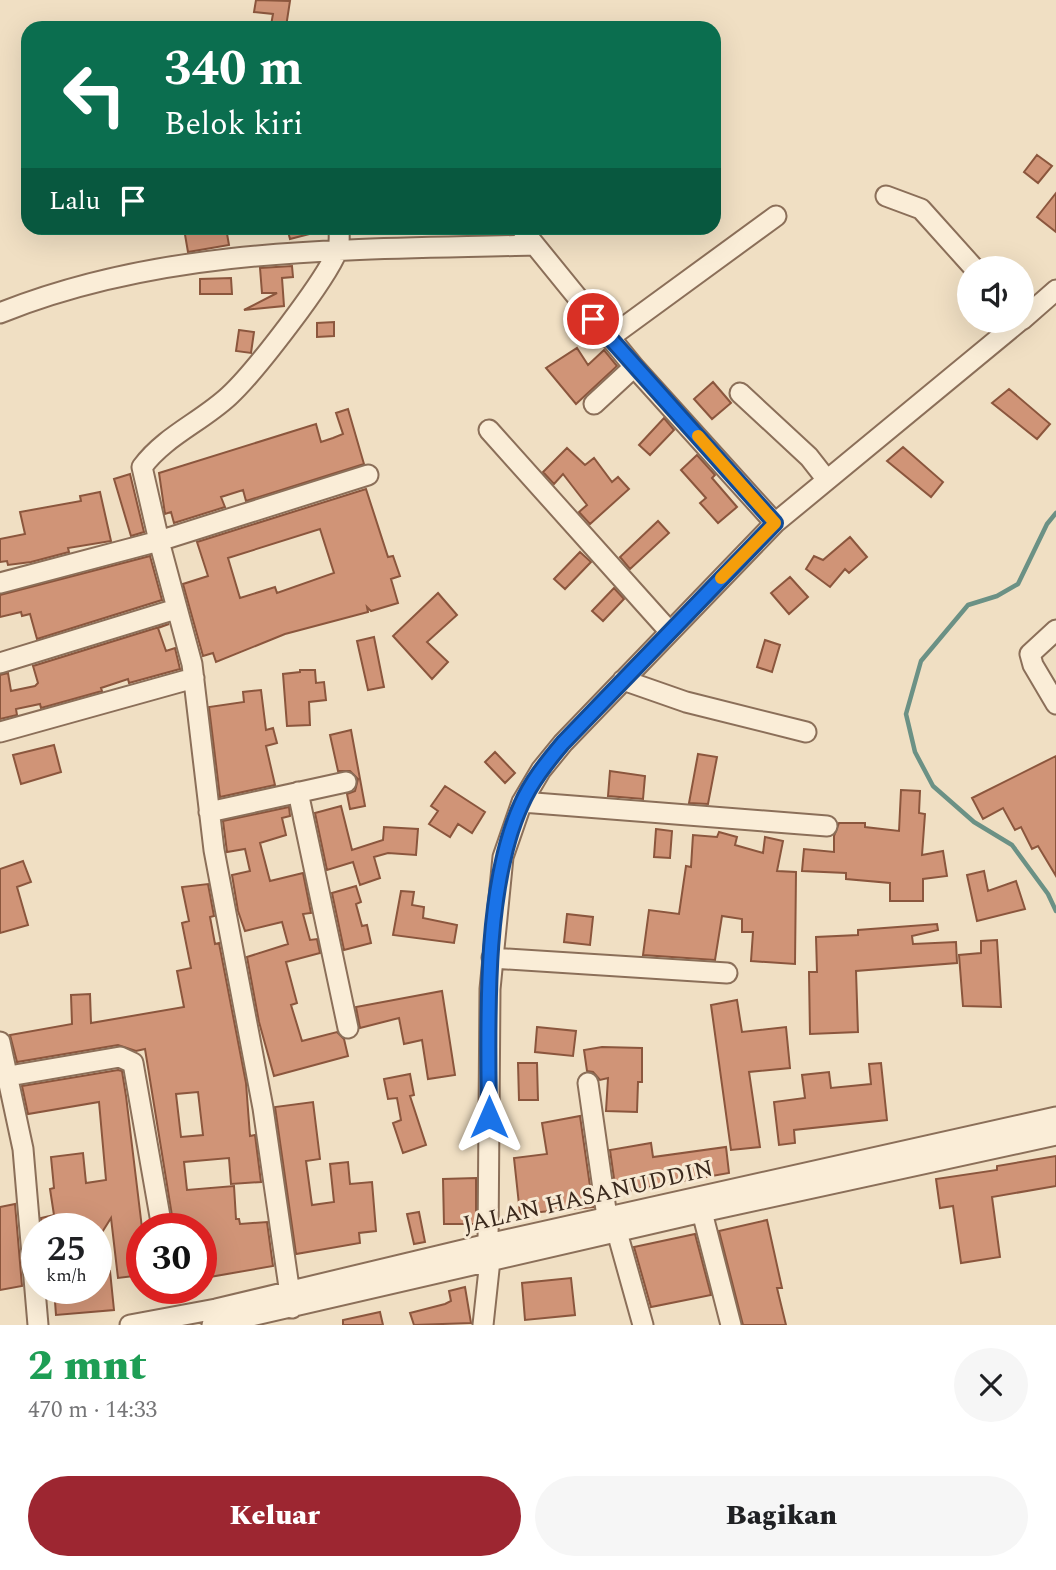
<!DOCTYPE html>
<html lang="id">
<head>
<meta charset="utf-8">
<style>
  :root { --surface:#fff; --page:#f6f6f6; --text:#202124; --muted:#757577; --accent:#9d2631 }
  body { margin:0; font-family:Spectral,serif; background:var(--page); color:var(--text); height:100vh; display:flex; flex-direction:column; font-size:26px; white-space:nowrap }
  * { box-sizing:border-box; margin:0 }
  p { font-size:23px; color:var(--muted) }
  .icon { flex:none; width:38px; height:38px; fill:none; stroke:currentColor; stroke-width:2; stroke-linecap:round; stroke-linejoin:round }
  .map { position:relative; height:1325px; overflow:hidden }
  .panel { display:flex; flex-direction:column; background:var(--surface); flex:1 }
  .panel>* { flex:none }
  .banner { position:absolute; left:21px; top:21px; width:700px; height:214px; border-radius:21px; box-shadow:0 7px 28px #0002; background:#0b6e4f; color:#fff; overflow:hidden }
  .tools { position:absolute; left:957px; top:256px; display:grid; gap:14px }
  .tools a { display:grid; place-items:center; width:77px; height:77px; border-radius:50%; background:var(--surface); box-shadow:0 7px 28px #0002; font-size:35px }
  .speed { position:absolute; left:21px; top:1213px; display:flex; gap:14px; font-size:35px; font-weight:700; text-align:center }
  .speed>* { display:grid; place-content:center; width:91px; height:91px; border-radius:50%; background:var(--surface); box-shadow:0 7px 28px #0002; line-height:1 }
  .speed small { font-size:18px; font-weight:400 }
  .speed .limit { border:10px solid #d22; background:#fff; color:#111 }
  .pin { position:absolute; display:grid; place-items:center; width:60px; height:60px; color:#fff; margin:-30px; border:4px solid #fff; border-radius:50%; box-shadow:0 2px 7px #0007 }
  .me { position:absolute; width:77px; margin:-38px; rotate:0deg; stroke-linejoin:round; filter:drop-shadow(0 0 5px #0008) }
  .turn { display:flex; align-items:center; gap:24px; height:147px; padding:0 28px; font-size:32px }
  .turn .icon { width:91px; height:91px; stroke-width:2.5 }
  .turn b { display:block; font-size:49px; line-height:60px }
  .then { display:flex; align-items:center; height:66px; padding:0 28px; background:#0003; gap:14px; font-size:26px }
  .round { display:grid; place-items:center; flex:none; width:74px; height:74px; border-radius:37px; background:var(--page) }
  .head { display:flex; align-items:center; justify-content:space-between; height:119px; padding:0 28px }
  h1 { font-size:42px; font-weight:800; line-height:52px; color:#1e9e55 }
  .primary-button { display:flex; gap:14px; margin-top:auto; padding:14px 28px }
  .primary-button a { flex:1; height:80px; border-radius:42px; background:var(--accent); color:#fff; font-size:28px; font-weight:800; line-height:80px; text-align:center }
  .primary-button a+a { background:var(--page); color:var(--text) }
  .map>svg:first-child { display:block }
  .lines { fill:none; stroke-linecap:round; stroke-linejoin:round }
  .stream { stroke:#6b9185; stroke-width:4.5 }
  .building { fill:#d09477; stroke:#8b563d; stroke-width:2; fill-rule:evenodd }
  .minor-casing { stroke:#8b6f59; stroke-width:23 }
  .minor { stroke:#faedd7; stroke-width:19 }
  .route-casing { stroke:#114b97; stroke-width:18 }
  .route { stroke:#1a73e8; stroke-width:12 }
  .slow { stroke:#f59e0b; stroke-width:12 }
  .labels { text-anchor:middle; stroke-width:6; stroke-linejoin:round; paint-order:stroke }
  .street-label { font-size:24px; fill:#3a291d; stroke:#f7e9d3 }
</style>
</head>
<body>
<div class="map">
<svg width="1056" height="1325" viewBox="0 0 1056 1325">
  <rect width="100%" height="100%" fill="#f0dfc3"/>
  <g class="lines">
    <path class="stream" d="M 1056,513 L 1047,524 L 1018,584 L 997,596 L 968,605 L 921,661 L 906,714 L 915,752 L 933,786 L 974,822 L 1012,845 L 1048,894 L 1056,911"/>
  </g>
  <path class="building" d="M 256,0 L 290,1 L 286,27 L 271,25 L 273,14 L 254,12 Z
    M 1037,155 L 1052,166 L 1038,183 L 1024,172 Z
    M 1056,193 L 1056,232 L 1037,217 Z
    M 195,228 L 226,228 L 229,245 L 188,252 L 184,229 Z
    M 287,228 L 320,228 L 321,231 L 290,239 Z
    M 292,266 L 293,277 L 282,278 L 284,306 L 244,310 L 277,293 L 262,293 L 260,268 Z
    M 231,278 L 232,294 L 200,294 L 200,279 Z
    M 334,322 L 334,336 L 317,337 L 317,323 Z
    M 239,330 L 254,332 L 251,353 L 236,351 Z
    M 577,348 L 588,365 L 604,350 L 617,366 L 576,404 L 546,368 Z
    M 713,382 L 731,403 L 712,419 L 694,399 Z
    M 1009,389 L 1050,424 L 1037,439 L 992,403 Z
    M 348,409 L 364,464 L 246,501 L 243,490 L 221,497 L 225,507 L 174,523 L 171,512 L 165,514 L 159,473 L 316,424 L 321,442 L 333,438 L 343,434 L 336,413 Z
    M 664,418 L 674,430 L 650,455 L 639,445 Z
    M 903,447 L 943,482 L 931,497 L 887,461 Z
    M 567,448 L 585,465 L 594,458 L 612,482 L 618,477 L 629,489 L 590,524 L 579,512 L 587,505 L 563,474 L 554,484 L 543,472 Z
    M 697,455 L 715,475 L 712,478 L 737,507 L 718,523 L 700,503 L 706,498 L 681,470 Z
    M 130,474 L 144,532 L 131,536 L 114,479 Z
    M 366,489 L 388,557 L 393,556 L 400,576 L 391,579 L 398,603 L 371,611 L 367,607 L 368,612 L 285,634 L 216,662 L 213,653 L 203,656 L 183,584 L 208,576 L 197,542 ZM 320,529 L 334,573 L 277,593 L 275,587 L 240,598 L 228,558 Z
    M 100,492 L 111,541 L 68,548 L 69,552 L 31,562 L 8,565 L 7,561 L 0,562 L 0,539 L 25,534 L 20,512 L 81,501 L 80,496 Z
    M 658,521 L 669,533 L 630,569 L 620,557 Z
    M 850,537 L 867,557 L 849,573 L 845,569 L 830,587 L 806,569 L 814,556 L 823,560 Z
    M 580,552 L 591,562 L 565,589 L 554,579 Z
    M 150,556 L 162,600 L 37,639 L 30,614 L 22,616 L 21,612 L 0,617 L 0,595 Z
    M 790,577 L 808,597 L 789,614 L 771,593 Z
    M 614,588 L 624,599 L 603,621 L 592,611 Z
    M 438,593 L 457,615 L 427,642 L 448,662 L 432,679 L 393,636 Z
    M 169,624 L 158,628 L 166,651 L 175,648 L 180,669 L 129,683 L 128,679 L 101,688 L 102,691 L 41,708 L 40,704 L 16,709 L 17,715 L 0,719 L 0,675 L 8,673 L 11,691 L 35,686 L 38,683 L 33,666 Z
    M 374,637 L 384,687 L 368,690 L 357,641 Z
    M 765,640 L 780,645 L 772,672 L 757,667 Z
    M 300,670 L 315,670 L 316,683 L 324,682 L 326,700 L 309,702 L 310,725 L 287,726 L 283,674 L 300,672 Z
    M 261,690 L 266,730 L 273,728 L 277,743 L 266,746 L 275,785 L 220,797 L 209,707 L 244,702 L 243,692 Z
    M 351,730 L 365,806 L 350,809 L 347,794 L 355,791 L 358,779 L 350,771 L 338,771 L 330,735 Z
    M 54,745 L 61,772 L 21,784 L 13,755 Z
    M 495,752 L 515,773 L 505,783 L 485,762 Z
    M 698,754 L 717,757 L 708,804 L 689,803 Z
    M 1056,756 L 1056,876 L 1038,846 L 1032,849 L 1021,827 L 1015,830 L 1003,808 L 983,819 L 972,798 Z
    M 610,771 L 645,776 L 643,799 L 608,796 Z
    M 445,786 L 485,812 L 472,833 L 458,824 L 450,837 L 429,824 L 438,811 L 431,806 Z
    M 901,790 L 920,791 L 919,813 L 925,814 L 922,855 L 943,851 L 947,876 L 923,879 L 923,901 L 890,901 L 890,883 L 846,879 L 846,873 L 802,871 L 804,849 L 834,852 L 834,836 L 839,823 L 865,823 L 865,827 L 899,831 Z
    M 341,806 L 352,850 L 383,840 L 384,827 L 418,829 L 416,855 L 388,853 L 374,857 L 380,878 L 360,885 L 353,862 L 327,870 L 315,813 Z
    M 289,807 L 290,816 L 282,818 L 286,835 L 260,843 L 270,881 L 303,873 L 311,913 L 303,914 L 310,940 L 317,939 L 320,953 L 286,962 L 297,1003 L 291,1005 L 302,1041 L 337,1032 L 344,1039 L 348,1056 L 274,1076 L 259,1022 L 247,957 L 288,944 L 282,922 L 245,931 L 238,911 L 232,875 L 250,871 L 245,849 L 227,852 L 223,821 Z
    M 656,829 L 672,831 L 670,858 L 654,857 Z
    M 719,832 L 737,837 L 735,845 L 763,853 L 765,837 L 783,841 L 777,871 L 796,872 L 795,964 L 751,961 L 753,932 L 742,932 L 742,919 L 722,916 L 715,960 L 643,955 L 649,910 L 679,914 L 686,866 L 691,867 L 693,835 L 717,837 Z
    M 23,861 L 31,882 L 17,887 L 28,925 L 0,933 L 0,869 Z
    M 984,871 L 988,891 L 1016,881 L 1025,909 L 977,921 L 967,875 Z
    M 208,884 L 214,916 L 210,917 L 215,944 L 219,943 L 246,1083 L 250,1136 L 255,1135 L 261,1182 L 231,1184 L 229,1158 L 184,1162 L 187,1190 L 234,1186 L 236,1219 L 239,1219 L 240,1224 L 267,1222 L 273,1266 L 204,1278 L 201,1228 L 174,1228 L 145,1049 L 136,1051 L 118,1045 L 17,1062 L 10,1035 L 72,1024 L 71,995 L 90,994 L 91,1023 L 184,1007 L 177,971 L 191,968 L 182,923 L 189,921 L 182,887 ZM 198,1092 L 203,1135 L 181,1137 L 176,1094 Z
    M 356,886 L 361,902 L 356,904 L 362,926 L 367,925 L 371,943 L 344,950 L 332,893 Z
    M 401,891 L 414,892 L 412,905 L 424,907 L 423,918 L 457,925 L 454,943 L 393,935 Z
    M 567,914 L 593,917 L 590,945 L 564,942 Z
    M 937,924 L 938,930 L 912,936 L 913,944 L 956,942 L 957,963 L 856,971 L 858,1032 L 810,1034 L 809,972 L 817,972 L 816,937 L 858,935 L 858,930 Z
    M 997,940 L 1001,1007 L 963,1006 L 959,955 L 981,953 L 981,941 Z
    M 442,991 L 455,1075 L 428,1079 L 422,1040 L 404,1044 L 399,1018 L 360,1028 L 356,1007 Z
    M 737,1000 L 742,1032 L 786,1027 L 790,1068 L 749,1072 L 760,1147 L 731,1150 L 711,1005 Z
    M 537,1027 L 576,1031 L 573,1056 L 535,1052 Z
    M 602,1047 L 642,1048 L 642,1082 L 638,1082 L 637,1112 L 606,1111 L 608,1078 L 600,1080 L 593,1072 L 587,1071 L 584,1050 Z
    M 518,1063 L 537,1063 L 538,1100 L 519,1100 Z
    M 881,1063 L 887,1120 L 794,1130 L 795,1143 L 779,1145 L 774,1102 L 805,1098 L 802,1075 L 829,1072 L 831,1088 L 871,1084 L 869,1064 Z
    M 118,1070 L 122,1071 L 126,1096 L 142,1228 L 142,1275 L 118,1278 L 111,1218 L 96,1242 L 96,1228 L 42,1228 L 41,1218 L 54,1215 L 50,1189 L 54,1188 L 51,1157 L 83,1153 L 86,1183 L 106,1180 L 99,1102 L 28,1114 L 22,1086 Z
    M 410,1074 L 414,1095 L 410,1096 L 426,1145 L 403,1153 L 393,1123 L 401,1120 L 397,1098 L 388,1099 L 384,1079 Z
    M 313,1102 L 320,1159 L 306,1161 L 312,1205 L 334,1202 L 330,1164 L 348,1162 L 350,1184 L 372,1182 L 376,1231 L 359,1233 L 360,1243 L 296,1254 L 275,1107 Z
    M 580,1116 L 593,1207 L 520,1214 L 514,1158 L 547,1154 L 542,1123 Z
    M 651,1143 L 653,1157 L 726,1147 L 729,1173 L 616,1193 L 610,1150 Z
    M 1056,1156 L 1056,1186 L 992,1197 L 1000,1257 L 961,1263 L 953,1206 L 940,1208 L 936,1179 L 997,1170 L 997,1166 Z
    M 476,1178 L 476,1224 L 444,1224 L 443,1179 Z
    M 15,1204 L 22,1286 L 0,1290 L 0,1207 Z
    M 419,1212 L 425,1242 L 414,1244 L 407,1214 Z
    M 767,1220 L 782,1288 L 777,1288 L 786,1325 L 743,1325 L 719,1231 Z
    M 695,1234 L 711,1295 L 651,1307 L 634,1247 Z
    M 110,1271 L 114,1310 L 56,1315 L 54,1288 L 96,1288 L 96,1272 Z
    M 571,1278 L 575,1315 L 525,1320 L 522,1283 Z
    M 465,1287 L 471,1323 L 414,1325 L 410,1313 L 445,1304 L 451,1301 L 449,1291 Z
    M 380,1312 L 383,1325 L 343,1325 L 343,1320 Z"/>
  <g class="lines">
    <g class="minor-casing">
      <path id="minor" d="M 886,196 L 921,209 L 974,268
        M 339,228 C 339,234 340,242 338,249 C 327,279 254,373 229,396 C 201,422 165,436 142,467 L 159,541 L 368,475
        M 521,228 L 634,367 L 775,523
        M 0,313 C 169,245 354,250 533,245
        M 1022,320 L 1056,290
        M 609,338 L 776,216
        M 740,393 L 809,457 L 827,480
        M 594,404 L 634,367
        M 489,430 L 670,632
        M 0,583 L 159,541 L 192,664 L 214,850 L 263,1108 L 292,1308
        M 1056,630 L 1030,654 L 1033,665 L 1056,704
        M 0,663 L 176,609
        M 623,680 L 686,702 L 806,732
        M 0,732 L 194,678
        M 298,792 L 348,1028
        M 522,802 L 827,826
        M 209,812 L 346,782
        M 492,958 L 727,973
        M 0,1042 L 23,1149 L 38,1325
        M 9,1076 L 120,1057 L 133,1063 L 162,1228
        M 588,1083 L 607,1217
        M 702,1212 L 731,1325
        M 617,1232 L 643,1325
        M 488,1244 L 490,989 L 503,857 L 522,802 L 541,770 L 563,743 L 775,523 L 1021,320
        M 130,1325 L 216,1309 L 488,1244 L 1056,1117
        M 212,1325 L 702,1212 L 1056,1135
        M 483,1325 L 490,1260"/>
    </g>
    <use href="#minor" class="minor"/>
  </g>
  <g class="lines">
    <g class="route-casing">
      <path id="route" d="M 489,1117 C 488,1025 483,889 521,805 C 531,782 547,762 563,743 L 775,523 L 593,319"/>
    </g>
    <use href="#route" class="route"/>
    <path class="slow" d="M 698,436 L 775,523 L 721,578"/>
  </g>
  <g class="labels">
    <g class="street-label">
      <text transform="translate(588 1196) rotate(-13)" y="8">JALAN HASANUDDIN</text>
    </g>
  </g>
</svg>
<div class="tools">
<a><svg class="icon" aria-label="sound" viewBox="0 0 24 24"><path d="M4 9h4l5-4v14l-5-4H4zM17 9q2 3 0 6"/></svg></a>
</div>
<div class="speed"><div>25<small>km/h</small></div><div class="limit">30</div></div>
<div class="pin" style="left:593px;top:319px;background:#d93025"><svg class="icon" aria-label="arrive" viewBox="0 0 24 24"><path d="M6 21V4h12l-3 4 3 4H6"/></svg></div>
<svg class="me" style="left:489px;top:1117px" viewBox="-20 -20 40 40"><path d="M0-17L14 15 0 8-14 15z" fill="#1a73e8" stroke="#fff" stroke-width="4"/></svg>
<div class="banner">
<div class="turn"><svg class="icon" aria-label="left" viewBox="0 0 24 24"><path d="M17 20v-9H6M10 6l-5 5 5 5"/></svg><div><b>340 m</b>Belok kiri</div></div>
<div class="then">Lalu<svg class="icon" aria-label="arrive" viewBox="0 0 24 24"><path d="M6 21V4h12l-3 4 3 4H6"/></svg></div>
</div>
</div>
<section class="panel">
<div class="head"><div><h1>2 mnt</h1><p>470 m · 14:33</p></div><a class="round"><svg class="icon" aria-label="close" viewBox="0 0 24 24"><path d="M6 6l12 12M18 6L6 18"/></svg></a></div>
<div class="primary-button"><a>Keluar</a><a>Bagikan</a></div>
</section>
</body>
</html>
